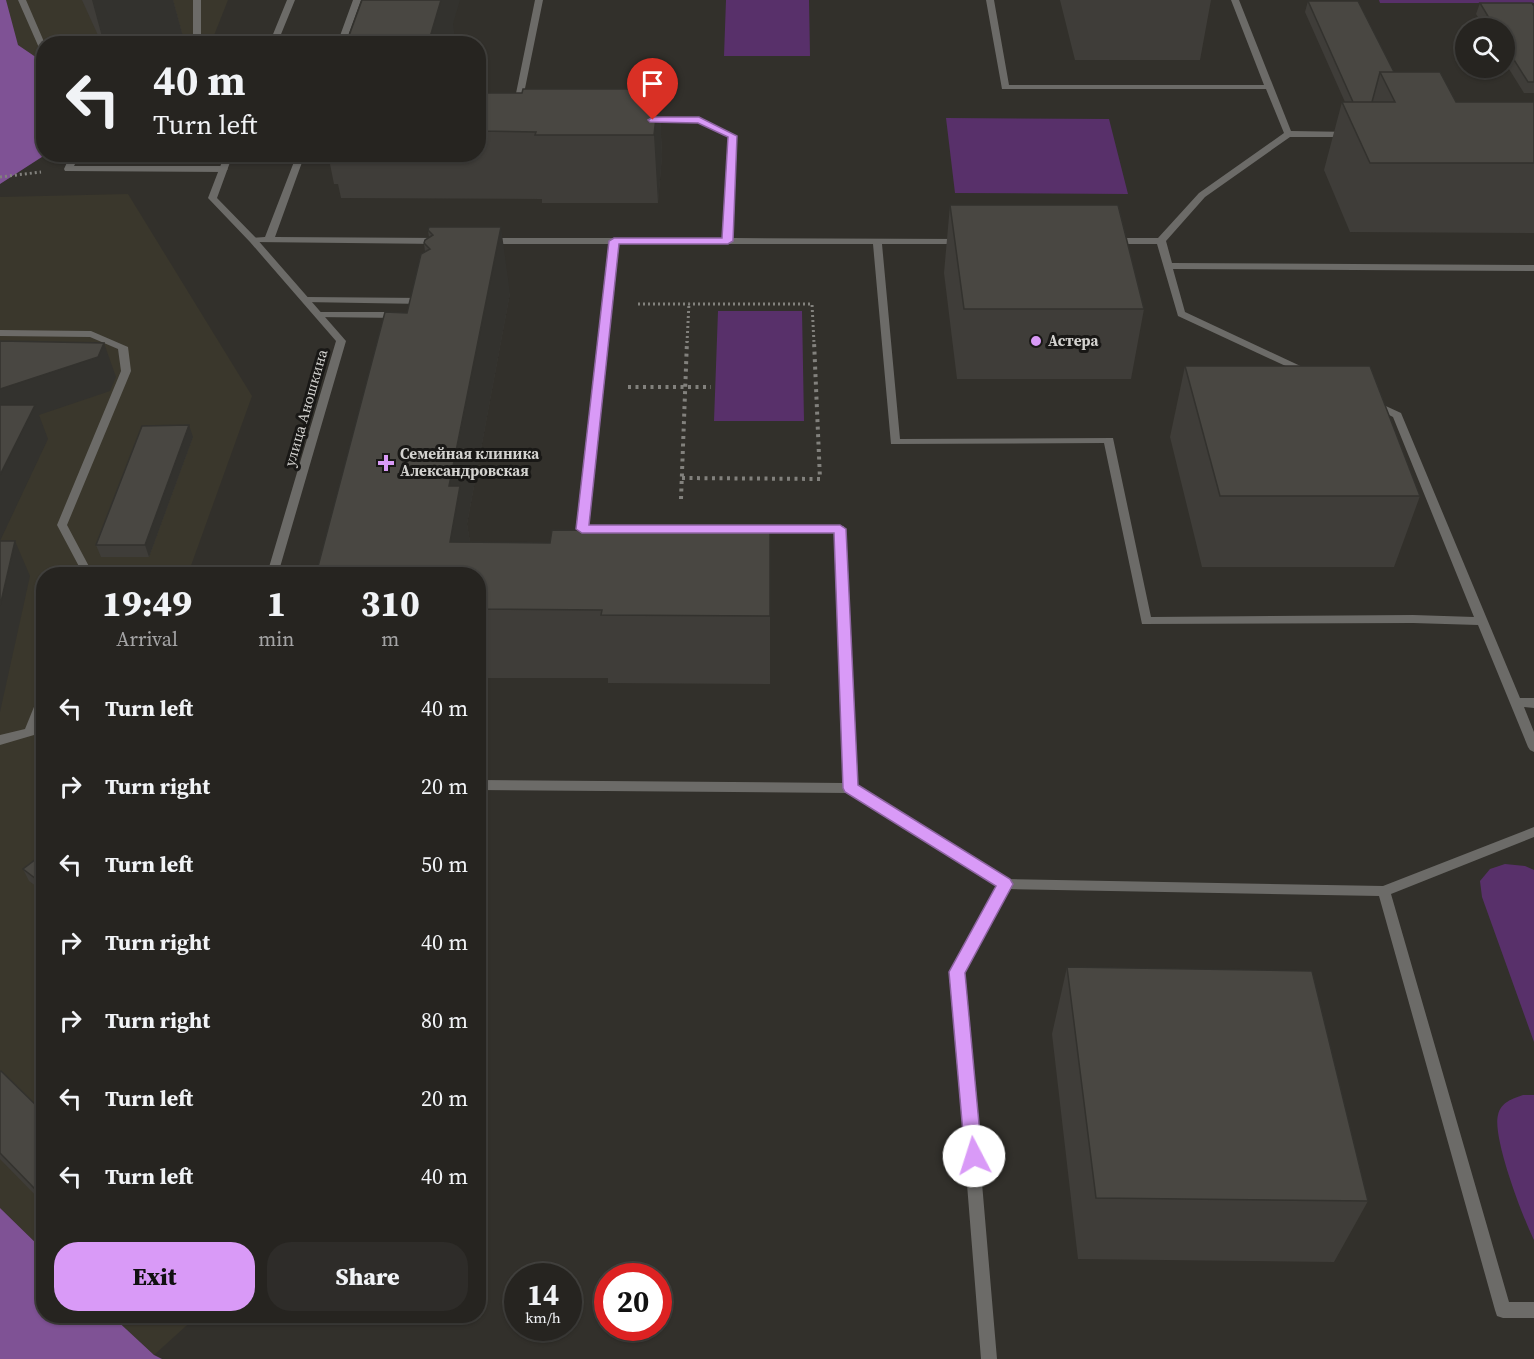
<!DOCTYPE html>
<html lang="en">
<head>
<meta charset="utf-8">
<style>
  :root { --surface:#262420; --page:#2e2c29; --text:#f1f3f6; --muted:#a4a4a5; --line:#42413e; --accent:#d99af7 }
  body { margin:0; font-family:"Source Serif 4",serif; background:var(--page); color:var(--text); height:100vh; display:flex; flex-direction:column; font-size:22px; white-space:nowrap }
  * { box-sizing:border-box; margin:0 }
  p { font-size:20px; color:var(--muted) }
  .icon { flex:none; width:33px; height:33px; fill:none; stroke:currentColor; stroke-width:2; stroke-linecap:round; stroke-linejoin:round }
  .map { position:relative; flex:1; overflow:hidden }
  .panel { position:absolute; left:36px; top:567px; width:450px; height:756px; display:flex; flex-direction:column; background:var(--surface); border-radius:24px; box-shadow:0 2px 4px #0004,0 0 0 2px var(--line) }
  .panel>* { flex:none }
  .top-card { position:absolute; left:36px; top:36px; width:450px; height:126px; border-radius:24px; box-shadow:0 2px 4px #0004,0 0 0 2px var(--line); background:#262420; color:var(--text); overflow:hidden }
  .tools { position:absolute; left:1455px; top:18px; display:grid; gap:12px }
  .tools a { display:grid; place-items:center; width:60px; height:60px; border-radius:50%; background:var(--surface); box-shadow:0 2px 4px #0004,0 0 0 2px var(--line); font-size:30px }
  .speed { position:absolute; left:504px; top:1263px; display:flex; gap:12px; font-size:30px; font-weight:700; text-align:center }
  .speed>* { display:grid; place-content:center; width:78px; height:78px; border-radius:50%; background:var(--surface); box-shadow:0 2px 4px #0004,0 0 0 2px var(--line); line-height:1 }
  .speed small { font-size:15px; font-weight:400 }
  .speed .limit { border:9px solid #d22; background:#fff; color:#111 }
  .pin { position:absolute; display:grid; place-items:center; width:51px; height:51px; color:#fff; margin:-62px -26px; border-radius:50% 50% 50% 0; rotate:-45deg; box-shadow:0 0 6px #0007 }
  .pin .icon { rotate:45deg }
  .me { position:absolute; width:66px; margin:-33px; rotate:355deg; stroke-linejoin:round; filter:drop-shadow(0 0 4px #0008) }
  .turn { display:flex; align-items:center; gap:21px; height:126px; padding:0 18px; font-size:27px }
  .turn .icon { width:78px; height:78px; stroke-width:2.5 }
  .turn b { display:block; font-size:42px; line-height:51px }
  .eta { display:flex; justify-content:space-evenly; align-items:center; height:102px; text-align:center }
  .eta b { font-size:36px; font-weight:800; line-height:42px }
  .cta { display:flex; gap:12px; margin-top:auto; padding:12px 18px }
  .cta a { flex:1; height:69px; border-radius:24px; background:var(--accent); color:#111; font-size:24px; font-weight:800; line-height:69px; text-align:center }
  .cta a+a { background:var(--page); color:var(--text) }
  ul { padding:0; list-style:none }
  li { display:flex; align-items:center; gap:18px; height:78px; padding:0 18px }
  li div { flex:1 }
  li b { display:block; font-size:22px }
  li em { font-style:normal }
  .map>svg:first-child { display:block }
  .built { fill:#3a372c }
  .green { fill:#58306a }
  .forest { fill:#7f5295 }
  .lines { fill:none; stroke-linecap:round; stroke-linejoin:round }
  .path-far1 { stroke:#82817d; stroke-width:3; stroke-dasharray:2 3; stroke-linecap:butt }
  .path { stroke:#82817d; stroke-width:4; stroke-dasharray:3 4.5; stroke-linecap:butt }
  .lane { fill:#6c6b68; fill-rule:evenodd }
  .street { fill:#6c6b68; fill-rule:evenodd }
  .wall { fill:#3f3d39 }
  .shaded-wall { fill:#33322e }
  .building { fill:#494742; stroke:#33322e; stroke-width:1.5 }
  .route { fill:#d99af7; stroke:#8d64a1; stroke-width:1.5 }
  .poi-dot { fill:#d99af7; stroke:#191816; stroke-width:2 }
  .labels { text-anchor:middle; stroke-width:6; stroke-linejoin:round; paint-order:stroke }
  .poi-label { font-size:15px; font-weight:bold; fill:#d3d2cf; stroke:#191816; text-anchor:start }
  .street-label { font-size:15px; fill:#d3d2cf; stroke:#191816 }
</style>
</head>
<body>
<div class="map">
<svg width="1534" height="1359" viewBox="0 0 1534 1359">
  <rect width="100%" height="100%" fill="#32302b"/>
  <path class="built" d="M 0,0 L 228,0 L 211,43 L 44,44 L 43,86 L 32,86 Z
    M 128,194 L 252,396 L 188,574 L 44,574 L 43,1250 L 0,1208 L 0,197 Z
    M 112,1316 L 197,1316 L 154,1355 Z"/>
  <path class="green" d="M 726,0 L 809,0 L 810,56 L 724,56 Z
    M 1379,0 L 1534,0 L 1534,3 L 1380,3 Z
    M 946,118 L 1109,119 L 1128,194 L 955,193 Z
    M 718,311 L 802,311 L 804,421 L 714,421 Z
    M 1505,864 L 1525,866 L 1534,870 L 1534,1042 L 1482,897 L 1480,881 L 1490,869 Z
    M 1523,1095 L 1534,1095 L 1534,1240 C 1523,1218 1492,1137 1498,1115 C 1501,1102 1512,1099 1523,1095 Z"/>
  <path class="forest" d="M 0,0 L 6,0 L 18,45 L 43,62 L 44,154 L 45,155 L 0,184 Z
    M 0,1208 L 43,1250 L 44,1316 L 112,1316 L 154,1355 L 162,1359 L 0,1359 Z"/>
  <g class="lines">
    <path class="path-far1" d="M 0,177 L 41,172
      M 638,304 L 812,304 L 814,343
      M 687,343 L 689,303"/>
    <path class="path" d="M 628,387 L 711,387
      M 682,478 L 820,479 L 814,341
      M 681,499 L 687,341"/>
    <path class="lane" d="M 18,0 L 26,0 L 45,44 L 44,44 L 44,52 L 40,50 Z
      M 193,0 L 201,0 L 201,38 L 197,40 L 193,38 Z
      M 353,0 L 361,0 L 345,44 L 337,44 Z
      M 535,0 L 543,0 L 521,108 L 517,110 L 513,108 Z
      M 986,0 L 994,0 L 1009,85 L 1264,85 L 1231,0 L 1239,0 L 1291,131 L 1353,132 L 1353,136 L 1350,137 L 1290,137 L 1205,197 L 1166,241 L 1172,263 L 1534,265 L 1534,271 L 1173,269 L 1185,312 L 1309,370 L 1310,372 L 1305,375 L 1178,316 L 1157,244 L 1111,244 L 1106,241 L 1111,238 L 1158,238 L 1199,193 L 1284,133 L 1266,89 L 1002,89 Z
      M 699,117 L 737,136 L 733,238 L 965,239 L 965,243 L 962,244 L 882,244 L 900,439 L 1113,438 L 1151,617 L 1413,615 L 1474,617 L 1393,417 L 1368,404 L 1369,402 L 1377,402 L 1401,413 L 1520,698 L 1534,698 L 1534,708 L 1524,707 L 1534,732 L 1534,752 L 1530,750 L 1528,747 L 1478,625 L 1413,623 L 1142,624 L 1104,443 L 891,444 L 873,244 L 618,244 L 588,525 L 844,526 L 856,786 L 1007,879 L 1383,886 L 1534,827 L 1534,837 L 1391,894 L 1509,1302 L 1534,1302 L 1534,1318 L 1503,1318 L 1497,1316 L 1495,1310 L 1379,896 L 1009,889 L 964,972 L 997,1359 L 981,1359 L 950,972 L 997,886 L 848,793 L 478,790 L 478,780 L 843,783 L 835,533 L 578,532 L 576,529 L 609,244 L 487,244 L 482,241 L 487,238 L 724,238 L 729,137 L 698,123 L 645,123 L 641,120 L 645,117 Z
      M 71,154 L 80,154 L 74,166 L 224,166 L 228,169 L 224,172 L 65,171 L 64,169 Z
      M 297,154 L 305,154 L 275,237 L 440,238 L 445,241 L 440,244 L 250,242 L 250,238 L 265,237 Z
      M 306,297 L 424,298 L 429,301 L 424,304 L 303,302 L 303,298 Z
      M 318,312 L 401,312 L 406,315 L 401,318 L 315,317 L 315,313 Z
      M 0,330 L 91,331 L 128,347 L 131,371 L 67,525 L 93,574 L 83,574 L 57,525 L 121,371 L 118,349 L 90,337 L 0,336 Z
      M 44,693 L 44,714 L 34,735 L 0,745 L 0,735 L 25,729 L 38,697 Z"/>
    <path class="street" d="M 287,0 L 295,0 L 277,44 L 269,44 Z
      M 225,154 L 233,154 L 217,198 L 256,238 L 346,341 L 278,574 L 267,574 L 336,341 L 250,242 L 208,198 Z"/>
  </g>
  <path class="wall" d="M 82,0 L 173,0 L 185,44 L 102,44 Z
    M 1060,0 L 1211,0 L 1200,60 L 1075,60 Z
    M 1308,1 L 1394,72 L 1456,102 L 1534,102 L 1534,233 L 1350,232 L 1324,170 L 1342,102 L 1345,102 L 1305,12 Z
    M 1480,3 L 1534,6 L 1534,93 L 1524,93 L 1504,61 L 1504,28 L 1485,28 L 1476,14 Z
    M 659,89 L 662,156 L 658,203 L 542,203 L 542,199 L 341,198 L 338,184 L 334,184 L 328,154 L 478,154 L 478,93 L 522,93 Z
    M 950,205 L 1144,309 L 1131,379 L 957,379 L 944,273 Z
    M 428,230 L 510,293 L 467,524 L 470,542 L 550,543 L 770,531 L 770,684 L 608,683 L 608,678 L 478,678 L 478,574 L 407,313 L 425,252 L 424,243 L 429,238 Z
    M 1185,366 L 1420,496 L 1394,567 L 1202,567 L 1170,437 Z
    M 193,437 L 149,557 L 101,557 L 96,545 Z
    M 44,853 L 44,892 L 29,881 L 23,869 Z
    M 1067,967 L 1368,1201 L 1334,1262 L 1078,1259 L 1052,1034 Z
    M 0,1072 L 44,1113 L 44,1204 L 0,1159 Z"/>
  <path class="shaded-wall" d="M 92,0 L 173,0 L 185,44 L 104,44 Z
    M 441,0 L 460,0 L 453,24 L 456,44 L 428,44 Z
    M 659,89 L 662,156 L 658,203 L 654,135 Z
    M 501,227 L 510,293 L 467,524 L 472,554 L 450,542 L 449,486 Z
    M 104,343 L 116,377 L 110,391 L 39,415 L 48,439 L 0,541 L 0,389 Z
    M 189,425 L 193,437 L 149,557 L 145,545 Z
    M 15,541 L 30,576 L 0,712 L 0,606 Z
    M 44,1181 L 44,1202 L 34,1188 Z"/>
  <path class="building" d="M 362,0 L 441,0 L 428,44 L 346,44 Z
    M 1308,1 L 1358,1 L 1394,72 L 1380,72 L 1372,102 L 1353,102 Z
    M 1480,3 L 1532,3 L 1534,6 L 1534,82 L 1528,82 L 1504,44 L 1504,28 L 1495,28 Z
    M 1380,72 L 1440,72 L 1456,102 L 1534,102 L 1534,163 L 1370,163 L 1342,102 L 1395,102 Z
    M 523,89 L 659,89 L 654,135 L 535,135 L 536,132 L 478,131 L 478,93 L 522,93 Z
    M 950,205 L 1118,205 L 1144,309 L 964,309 Z
    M 429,227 L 501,227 L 449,486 L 460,486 L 450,542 L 550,543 L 552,530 L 770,531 L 770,616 L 601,615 L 602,610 L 478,609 L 478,574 L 316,574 L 385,312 L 407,313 L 421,254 L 430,249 L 424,243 L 425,240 L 433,235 L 428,230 Z
    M 0,341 L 104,343 L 98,357 L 0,389 Z
    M 1185,366 L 1370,366 L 1420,496 L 1220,496 Z
    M 0,405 L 35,405 L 0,475 Z
    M 189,425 L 145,545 L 96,545 L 142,426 Z
    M 0,541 L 15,541 L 0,606 Z
    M 44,853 L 44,885 L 23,869 Z
    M 1067,967 L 1312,971 L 1368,1201 L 1096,1198 Z
    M 1,1071 L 44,1113 L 44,1181 L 34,1188 L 0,1153 L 0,1072 Z"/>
  <path class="route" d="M 653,117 L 699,117 L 737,136 L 733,241 L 728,244 L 619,244 L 589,525 L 840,525 L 846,529 L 858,785 L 1010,879 L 1013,884 L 965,973 L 982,1156 L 980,1162 L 974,1164 L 968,1162 L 965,1156 L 949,972 L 996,886 L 845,792 L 843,788 L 834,533 L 582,533 L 576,529 L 609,241 L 614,238 L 722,238 L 728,137 L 698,123 L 650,122 L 648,120 Z"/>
  <g class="poi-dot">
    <circle cx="1036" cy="341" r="6"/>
    <path d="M383 454h6v6h6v6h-6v6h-6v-6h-6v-6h6z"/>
  </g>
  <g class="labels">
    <g class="poi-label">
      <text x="1048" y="346">Астера</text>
      <text x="400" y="459">Семейная клиника<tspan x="400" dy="17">Александровская</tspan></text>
    </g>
    <g class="street-label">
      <text transform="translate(306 408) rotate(-74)" y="5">улица Аношкина</text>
    </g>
  </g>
</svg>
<div class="tools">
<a><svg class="icon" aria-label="search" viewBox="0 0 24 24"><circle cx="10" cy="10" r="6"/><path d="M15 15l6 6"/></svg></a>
</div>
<div class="speed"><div>14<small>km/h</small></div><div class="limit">20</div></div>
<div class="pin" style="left:653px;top:120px;background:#d93025"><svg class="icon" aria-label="arrive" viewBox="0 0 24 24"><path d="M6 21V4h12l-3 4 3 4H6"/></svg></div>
<svg class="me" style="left:974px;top:1156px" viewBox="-20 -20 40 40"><circle r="19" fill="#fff"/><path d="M0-13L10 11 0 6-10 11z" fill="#d99af7"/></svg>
<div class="top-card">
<div class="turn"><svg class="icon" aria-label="left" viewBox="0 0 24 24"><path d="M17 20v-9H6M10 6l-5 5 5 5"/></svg><div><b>40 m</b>Turn left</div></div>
</div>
<section class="panel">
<div class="eta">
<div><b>19:49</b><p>Arrival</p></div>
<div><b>1</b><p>min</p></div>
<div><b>310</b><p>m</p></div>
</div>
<ul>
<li><svg class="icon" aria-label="left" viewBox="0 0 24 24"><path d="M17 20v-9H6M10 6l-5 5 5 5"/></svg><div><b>Turn left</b></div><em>40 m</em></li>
<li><svg class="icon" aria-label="right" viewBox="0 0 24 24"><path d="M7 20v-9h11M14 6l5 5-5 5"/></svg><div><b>Turn right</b></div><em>20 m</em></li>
<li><svg class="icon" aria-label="left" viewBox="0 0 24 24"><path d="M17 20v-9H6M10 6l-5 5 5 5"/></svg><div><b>Turn left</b></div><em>50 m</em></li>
<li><svg class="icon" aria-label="right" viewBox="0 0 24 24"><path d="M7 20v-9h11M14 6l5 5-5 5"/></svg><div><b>Turn right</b></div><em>40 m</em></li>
<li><svg class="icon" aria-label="right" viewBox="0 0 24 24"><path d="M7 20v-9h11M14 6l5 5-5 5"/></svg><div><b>Turn right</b></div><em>80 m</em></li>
<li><svg class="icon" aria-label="left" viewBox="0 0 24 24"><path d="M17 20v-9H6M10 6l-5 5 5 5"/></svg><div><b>Turn left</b></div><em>20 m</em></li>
<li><svg class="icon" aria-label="left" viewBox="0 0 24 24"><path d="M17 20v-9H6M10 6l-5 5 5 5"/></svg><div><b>Turn left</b></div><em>40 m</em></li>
</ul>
<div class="cta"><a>Exit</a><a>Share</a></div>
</section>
</div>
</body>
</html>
